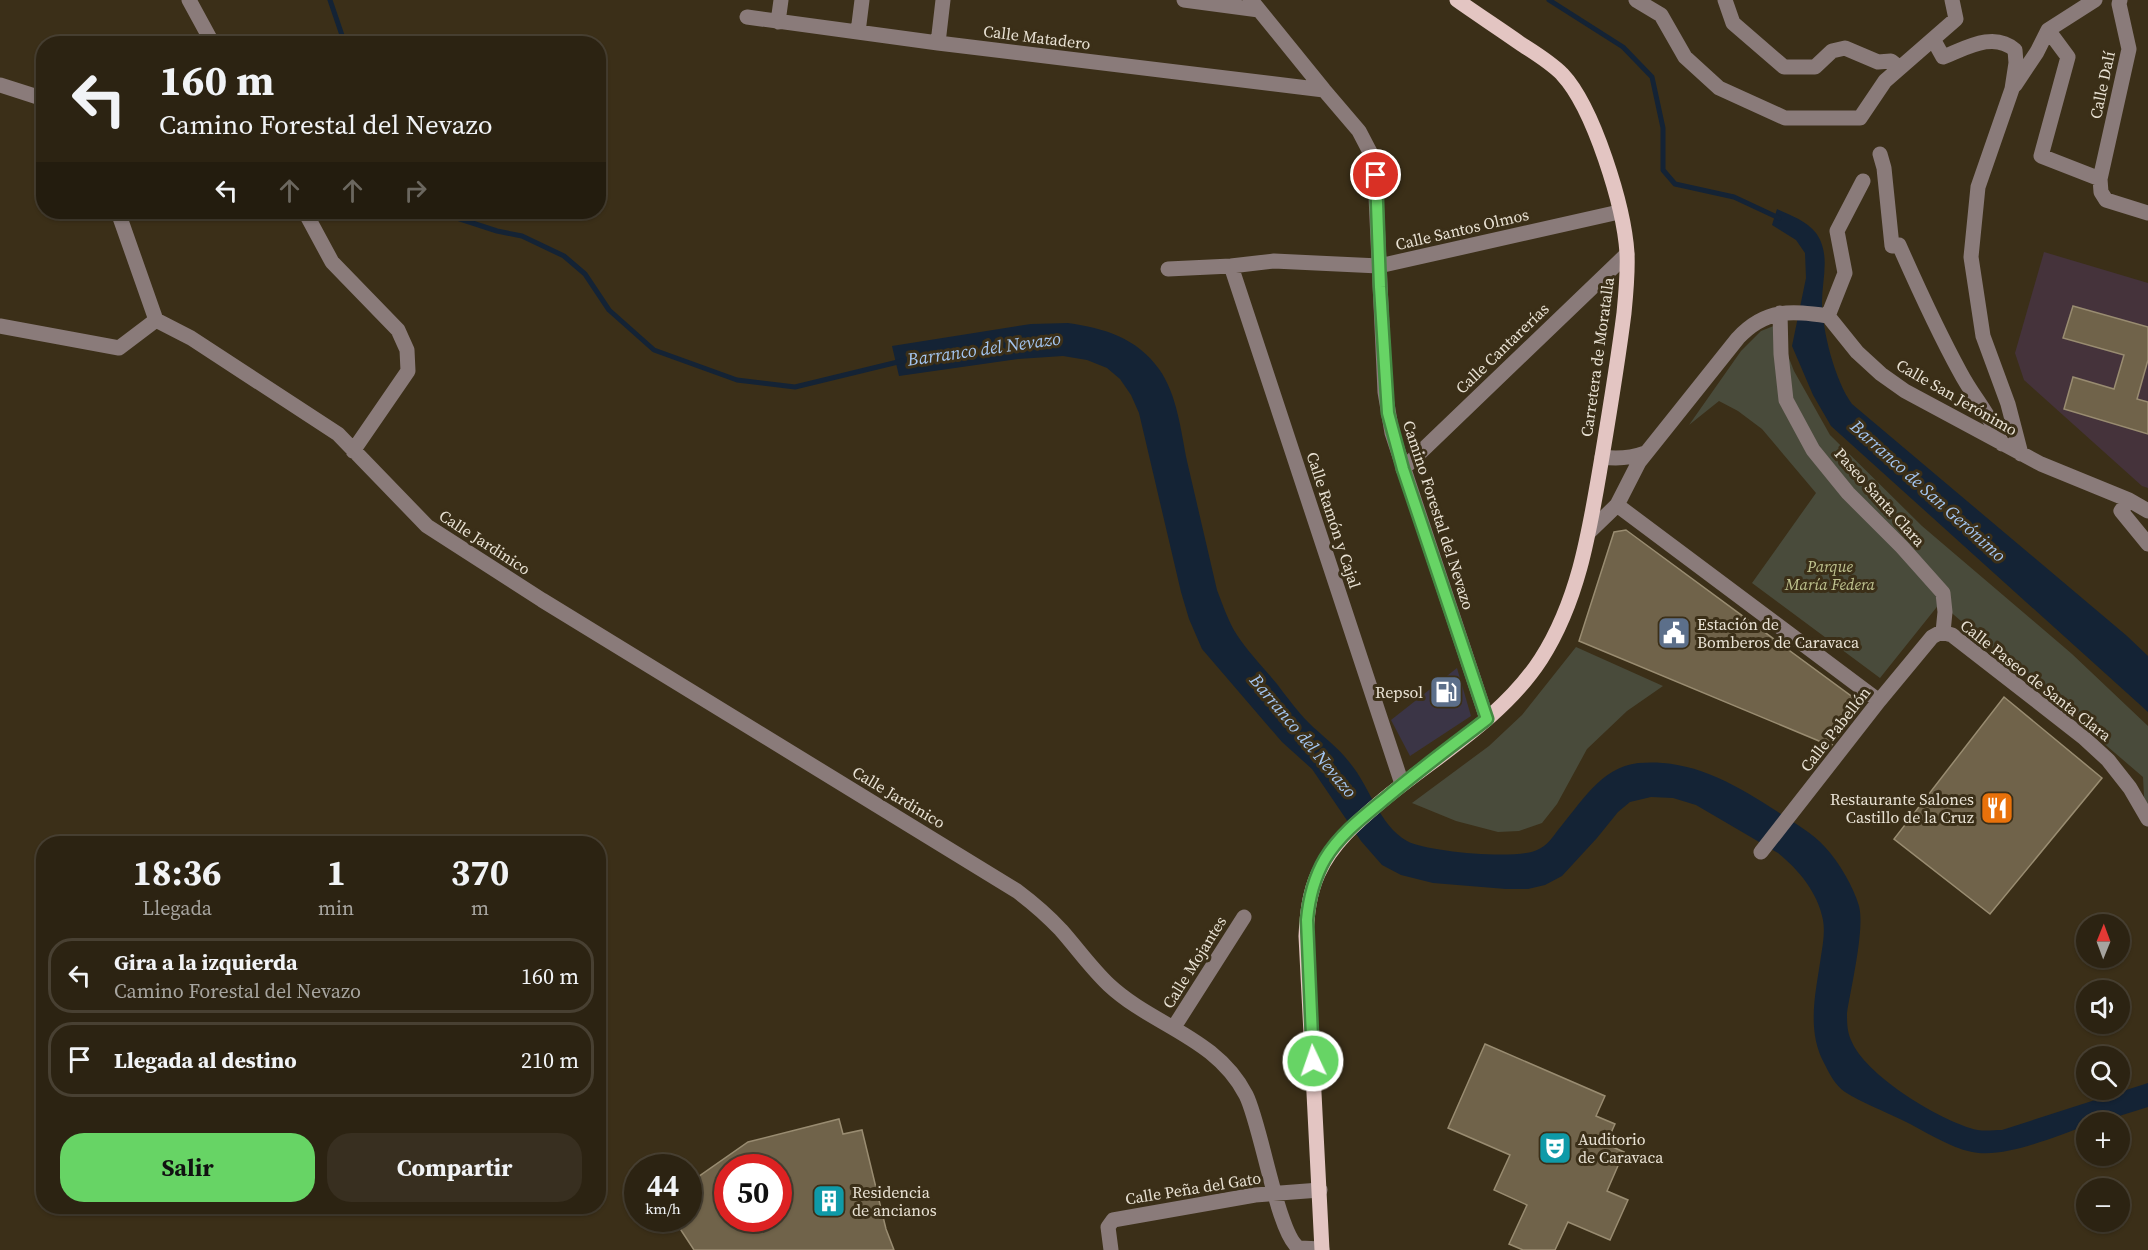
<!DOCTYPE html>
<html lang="es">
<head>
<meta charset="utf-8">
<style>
  :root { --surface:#2c2312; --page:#382f20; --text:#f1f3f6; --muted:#a6a49f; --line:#484032; --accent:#67d465 }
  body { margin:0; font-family:"Source Serif 4",serif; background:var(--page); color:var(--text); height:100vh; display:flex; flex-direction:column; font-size:22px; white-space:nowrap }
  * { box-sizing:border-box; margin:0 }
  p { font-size:20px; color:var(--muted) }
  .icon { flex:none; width:33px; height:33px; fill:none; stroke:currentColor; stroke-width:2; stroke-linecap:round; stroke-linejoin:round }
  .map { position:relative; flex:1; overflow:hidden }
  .drawer { position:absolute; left:36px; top:836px; width:570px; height:378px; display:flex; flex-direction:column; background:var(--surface); border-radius:24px; box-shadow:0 2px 4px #0004,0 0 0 2px var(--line) }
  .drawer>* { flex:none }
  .guide { position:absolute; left:36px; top:36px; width:570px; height:183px; border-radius:24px; box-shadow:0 2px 4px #0004,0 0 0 2px var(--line); background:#2c2312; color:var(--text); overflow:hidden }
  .needle { width:39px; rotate:1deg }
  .tools { position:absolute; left:2076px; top:914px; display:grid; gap:12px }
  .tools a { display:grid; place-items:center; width:54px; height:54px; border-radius:50%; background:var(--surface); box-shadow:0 2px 4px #0004,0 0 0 2px var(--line); font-size:30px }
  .speed { position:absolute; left:624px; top:1154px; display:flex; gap:12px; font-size:30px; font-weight:700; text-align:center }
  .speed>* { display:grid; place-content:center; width:78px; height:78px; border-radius:50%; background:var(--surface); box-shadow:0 2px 4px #0004,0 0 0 2px var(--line); line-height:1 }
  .speed small { font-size:15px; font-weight:400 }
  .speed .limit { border:9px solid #d22; background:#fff; color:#111 }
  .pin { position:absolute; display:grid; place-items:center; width:51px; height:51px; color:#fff; margin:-26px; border:3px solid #fff; border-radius:50%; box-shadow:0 2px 6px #0007 }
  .me { position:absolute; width:66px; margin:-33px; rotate:357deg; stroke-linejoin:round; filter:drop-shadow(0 0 4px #0008) }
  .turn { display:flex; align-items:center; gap:21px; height:126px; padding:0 24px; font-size:27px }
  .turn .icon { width:78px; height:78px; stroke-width:2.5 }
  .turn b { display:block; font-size:42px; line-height:51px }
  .lanes { display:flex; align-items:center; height:57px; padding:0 24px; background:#0003; justify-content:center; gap:30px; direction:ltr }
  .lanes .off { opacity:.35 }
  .eta { display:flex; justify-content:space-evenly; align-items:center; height:102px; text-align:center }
  .eta b { font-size:36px; font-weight:700; line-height:42px }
  .primary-button { display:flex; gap:12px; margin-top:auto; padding:12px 24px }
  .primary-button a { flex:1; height:69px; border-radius:24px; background:var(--accent); color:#111; font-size:24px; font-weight:700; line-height:69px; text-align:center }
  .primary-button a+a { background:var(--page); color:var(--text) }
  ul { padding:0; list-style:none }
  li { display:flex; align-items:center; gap:18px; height:75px; margin:0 12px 9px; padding:0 12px; border:3px solid var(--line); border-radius:24px }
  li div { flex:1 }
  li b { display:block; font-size:22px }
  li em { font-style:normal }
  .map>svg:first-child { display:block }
  .commercial { fill:#3b3546 }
  .education { fill:#45333b }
  .green { fill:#494b3b }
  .water { fill:#142335 }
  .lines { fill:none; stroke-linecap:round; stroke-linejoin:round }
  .stream { stroke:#142335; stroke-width:5 }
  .building { fill:#70634a; stroke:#998c71; stroke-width:1.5; fill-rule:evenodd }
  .minor { stroke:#8a7b7a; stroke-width:15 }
  .major { stroke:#e3c5c2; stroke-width:15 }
  .route-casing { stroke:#438a42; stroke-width:15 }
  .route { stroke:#67d465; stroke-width:10 }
  .labels { text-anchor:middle; stroke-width:6; stroke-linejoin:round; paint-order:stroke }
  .street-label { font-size:16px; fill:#e9e2d4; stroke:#3b2f18 }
  .park-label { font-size:16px; font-style:italic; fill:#bfc38f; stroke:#3b2f18 }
  .poi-label { font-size:16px; fill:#e9e2d4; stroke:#3b2f18; text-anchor:start }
  .water-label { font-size:18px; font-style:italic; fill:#a4c6f1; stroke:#3b2f18 }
</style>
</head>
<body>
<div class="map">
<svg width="2148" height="1250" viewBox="0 0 2148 1250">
  <rect width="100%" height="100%" fill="#3b2f18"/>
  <path class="commercial" d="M 1457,668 L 1471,716 L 1410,756 L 1391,720 Z"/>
  <path class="education" d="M 2044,252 L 2148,283 L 2148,488 L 2142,486 L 2024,380 L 2015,353 Z"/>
  <path class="green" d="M 1776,325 L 1794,371 L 1830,435 L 1922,526 L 2072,654 L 2148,726 L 2148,819 L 2145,815 L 2143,777 L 1940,603 L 1880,678 L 1752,583 L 1816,493 L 1762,429 L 1738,411 L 1719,401 L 1689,425 L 1741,351 L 1761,331 Z
    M 1576,647 L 1663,686 L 1627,711 L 1587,749 L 1557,804 L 1542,823 L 1519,831 L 1498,832 L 1456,821 L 1412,803 L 1489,746 L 1522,715 Z"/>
  <path class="water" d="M 1777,209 C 1790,215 1807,221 1816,233 C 1831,254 1822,279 1822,302 C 1822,330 1835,381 1852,404 L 2127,636 L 2148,656 L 2148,712 L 1831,426 L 1813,395 L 1792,346 L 1806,278 L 1805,253 L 1796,240 L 1772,225 Z
    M 1068,323 C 1104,328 1137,338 1159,369 C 1177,394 1181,431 1187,461 C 1197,504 1207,547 1217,590 C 1223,605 1228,621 1237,635 C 1248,652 1264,668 1277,684 C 1287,697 1297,711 1308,722 C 1322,736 1338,747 1350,763 C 1370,787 1379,825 1407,841 C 1427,852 1517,860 1537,850 C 1547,846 1552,838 1558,830 C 1580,804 1601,767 1638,763 C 1692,758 1735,784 1778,812 C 1794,823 1813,833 1825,847 C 1839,862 1853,886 1859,906 C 1865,929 1851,987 1847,1013 C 1847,1022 1847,1031 1851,1040 C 1865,1075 1935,1117 1970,1128 C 1980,1132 1992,1130 2002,1130 L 2148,1083 L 2148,1107 L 2100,1122 L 2086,1122 L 2086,1126 C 2055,1136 2005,1159 1972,1152 C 1948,1147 1925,1131 1902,1120 C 1884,1111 1862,1103 1845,1092 C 1835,1085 1829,1073 1824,1063 C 1806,1029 1816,992 1821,956 C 1823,944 1825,932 1823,920 C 1818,893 1799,870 1778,853 L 1696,805 L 1673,798 L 1651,797 L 1630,802 L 1618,812 L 1597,838 L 1562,876 L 1545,885 L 1528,889 L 1506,889 L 1433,883 L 1401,875 L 1382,865 L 1361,841 L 1312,769 L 1282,742 L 1202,649 L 1189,619 L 1181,592 L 1139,413 L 1131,395 L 1120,379 L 1107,368 L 1087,360 L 1063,356 L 1018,359 L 899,376 L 892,346 L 1031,324 Z"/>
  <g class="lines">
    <path class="stream" d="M 330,0 L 345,44
      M 1549,0 L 1623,47 L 1652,77 L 1663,128 L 1663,170 L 1675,184 L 1734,197 L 1779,218
      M 443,212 L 454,217 L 497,231 L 522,236 L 564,256 L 585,274 L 609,310 L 654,350 L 737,380 L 795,387 L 902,361"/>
  </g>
  <path class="building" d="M 2073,306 L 2148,327 L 2148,360 L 2137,399 L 2148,402 L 2148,434 L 2064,409 L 2073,377 L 2114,389 L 2124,355 L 2063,338 Z
    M 1626,530 L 1862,704 L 1831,746 L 1579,641 L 1614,532 Z
    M 2004,697 L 2102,778 L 1990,914 L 1894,839 Z
    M 1485,1044 L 1605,1096 L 1596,1116 L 1615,1124 L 1606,1144 L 1624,1152 L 1607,1191 L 1628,1200 L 1610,1240 L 1568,1222 L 1555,1250 L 1523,1250 L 1509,1244 L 1527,1205 L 1494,1190 L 1510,1155 L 1448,1128 Z
    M 839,1119 L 843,1134 L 862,1130 L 886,1229 L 894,1250 L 694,1250 L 673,1218 L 688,1218 L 688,1184 L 748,1142 ZM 728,1167 L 778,1167 L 778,1218 L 728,1218 Z"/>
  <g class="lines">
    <path class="minor" d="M 189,0 L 213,44
      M 1184,0 L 1259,10
      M 1251,0 L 1324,90 L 1359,131 L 1371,154 L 1375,175 L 1385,392 L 1392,433 L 1487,719
      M 1636,0 L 1661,15 L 1685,57 L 1719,88 L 1785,118 L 1860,118 L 1885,81 L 1956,19 L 1952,0
      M 1725,0 L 1733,23 L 1784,67 L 1815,67 L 1832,51 L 1845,48 L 1878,62 L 1891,61 L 1900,68
      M 2120,0 L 2119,4 L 2129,49 L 2100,179 L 2101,192 L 2106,200 L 2148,213
      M 747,17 L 938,43 L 1324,90
      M 778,22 L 781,0
      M 2048,30 L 2068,57 L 2041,156 L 2100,179
      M 858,32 L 862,0
      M 1933,39 L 1943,57 C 1966,48 1994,31 2015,50 L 2016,63 L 2012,89 L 1978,187 L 1971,257 L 1983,336 L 2008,404 L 2021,454
      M 938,43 L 943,0
      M 0,85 L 44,99
      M 2015,85 L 2037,52 L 2048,30 L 2095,0
      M 1880,154 L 1884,168 L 1892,246 L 1899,245 C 1918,288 1937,330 1960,372 C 1973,397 1992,417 2002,444
      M 118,212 L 156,320 L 191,338 L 338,434 L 427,526 L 542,600 L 1017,891 C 1033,903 1047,915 1061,930 C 1077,948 1091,968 1109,985 C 1153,1026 1216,1037 1246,1095 C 1261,1124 1278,1236 1299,1248 L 1322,1249
      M 305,212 L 332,262 L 398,330 L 407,350 L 408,371 L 353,451
      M 1231,266 L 1402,784
      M 1168,269 L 1231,266 L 1274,261 L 1379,266 L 1619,212
      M 1780,313 L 1781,354 L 1786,400 L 1813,450 L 1848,493 L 1902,547 L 1943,593 L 1945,612 L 1943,632
      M 1828,316 L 1845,273 L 1837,231 L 1863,181
      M 0,326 L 119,348 L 156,320
      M 1602,457 C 1617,459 1631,458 1645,453
      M 1403,469 L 1627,254
      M 2129,500 L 2121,511 L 2148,544
      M 1617,505 L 1879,701
      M 1589,532 L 1617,505 L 1639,462 L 1738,338 C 1766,308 1791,311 1828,316 L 1857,352 L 1881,374 L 1905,391 L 2041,464 L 2129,500 L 2148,511
      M 1761,852 L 1879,701 L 1932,637 L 1941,632 L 1952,635 L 2083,737 L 2108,760 L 2130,788 L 2148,819
      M 1174,1027 L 1244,917
      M 1111,1250 L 1108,1227 L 1113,1220 L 1255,1195 L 1320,1190"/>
    <path class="major" d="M 1322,1250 L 1306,936 C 1307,915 1309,894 1318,874 C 1332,843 1357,822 1383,800 C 1436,756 1503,718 1541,659 C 1580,598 1590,527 1602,457 C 1610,409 1618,361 1624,313 C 1626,293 1628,273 1627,253 C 1624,207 1594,108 1562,74 C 1550,62 1535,53 1521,44 C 1500,29 1478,15 1457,0"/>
  </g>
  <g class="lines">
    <g class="route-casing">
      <path id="route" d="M 1313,1061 L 1307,920 C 1309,898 1314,878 1325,859 C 1340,834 1364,816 1386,798 C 1419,770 1453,745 1487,719 L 1403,469 L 1388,413 L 1380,287 L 1376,175"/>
    </g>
    <use href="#route" class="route"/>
  </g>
  <defs>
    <g id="civic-square" transform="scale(1.725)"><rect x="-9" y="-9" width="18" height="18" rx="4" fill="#5c6f8a" stroke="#3b2f18"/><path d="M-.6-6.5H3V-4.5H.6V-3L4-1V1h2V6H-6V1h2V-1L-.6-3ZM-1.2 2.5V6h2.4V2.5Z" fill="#fff"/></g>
    <g id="fuel-square" transform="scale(1.725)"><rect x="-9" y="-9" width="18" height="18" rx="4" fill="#5c6f8a" stroke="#3b2f18"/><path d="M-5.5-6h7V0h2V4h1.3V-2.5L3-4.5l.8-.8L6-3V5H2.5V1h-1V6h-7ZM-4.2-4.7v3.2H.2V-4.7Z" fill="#fff"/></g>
    <g id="restaurant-square" transform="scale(1.725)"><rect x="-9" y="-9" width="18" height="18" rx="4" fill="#e8710a" stroke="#3b2f18"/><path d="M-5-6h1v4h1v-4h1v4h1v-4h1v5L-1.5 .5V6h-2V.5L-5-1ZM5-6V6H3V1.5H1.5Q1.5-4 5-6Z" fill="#fff"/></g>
    <g id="theatre-square" transform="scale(1.725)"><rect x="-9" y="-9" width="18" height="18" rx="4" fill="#0f9aa8" stroke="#3b2f18"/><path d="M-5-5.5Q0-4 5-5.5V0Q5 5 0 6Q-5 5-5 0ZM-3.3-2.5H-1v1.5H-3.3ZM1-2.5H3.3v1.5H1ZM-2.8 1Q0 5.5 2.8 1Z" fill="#fff"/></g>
    <g id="building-square" transform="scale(1.725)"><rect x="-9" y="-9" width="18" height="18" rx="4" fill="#0f9aa8" stroke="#3b2f18"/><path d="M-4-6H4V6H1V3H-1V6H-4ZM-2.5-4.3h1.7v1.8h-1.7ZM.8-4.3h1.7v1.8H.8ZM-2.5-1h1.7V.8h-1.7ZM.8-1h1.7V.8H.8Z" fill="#fff"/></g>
  </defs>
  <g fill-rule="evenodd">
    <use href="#civic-square" x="1674" y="633"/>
    <use href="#fuel-square" x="1446" y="692"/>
    <use href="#restaurant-square" x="1997" y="808"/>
    <use href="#theatre-square" x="1555" y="1148"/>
    <use href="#building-square" x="829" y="1201"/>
  </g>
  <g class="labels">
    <g class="street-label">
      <text transform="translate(1037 37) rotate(7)" y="6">Calle Matadero</text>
      <text transform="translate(2102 85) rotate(-78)" y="6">Calle Dalí</text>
      <text transform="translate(1462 229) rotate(-13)" y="6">Calle Santos Olmos</text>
      <text transform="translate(1502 348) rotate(-44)" y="6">Calle Cantarerías</text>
      <text transform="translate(1597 357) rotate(-82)" y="6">Carretera de Moratalla</text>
      <text transform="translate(1957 397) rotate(30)" y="6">Calle San Jerónimo</text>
      <text transform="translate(1880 497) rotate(48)" y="6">Paseo Santa Clara</text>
      <text transform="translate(1439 515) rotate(72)" y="6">Camino Forestal del Nevazo</text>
      <text transform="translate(1334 520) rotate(72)" y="6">Calle Ramón y Cajal</text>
      <text transform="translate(485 542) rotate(33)" y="6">Calle Jardinico</text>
      <text transform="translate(2036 680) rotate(38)" y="6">Calle Paseo de Santa Clara</text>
      <text transform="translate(1835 729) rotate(-52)" y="6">Calle Pabellón</text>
      <text transform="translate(899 797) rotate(31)" y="6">Calle Jardinico</text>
      <text transform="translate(1194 962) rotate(-58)" y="6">Calle Mojantes</text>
      <text transform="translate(1193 1188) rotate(-9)" y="6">Calle Peña del Gato</text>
    </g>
    <g class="park-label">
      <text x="1830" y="572">Parque<tspan x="1830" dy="18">María Federa</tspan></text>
    </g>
    <g class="poi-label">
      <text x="1697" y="630">Estación de<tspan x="1697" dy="18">Bomberos de Caravaca</tspan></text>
      <text x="1423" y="698" text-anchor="end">Repsol</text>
      <text x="1974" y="805" text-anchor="end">Restaurante Salones<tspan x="1974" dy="18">Castillo de la Cruz</tspan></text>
      <text x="1578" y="1145">Auditorio<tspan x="1578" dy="18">de Caravaca</tspan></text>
      <text x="852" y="1198">Residencia<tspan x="852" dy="18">de ancianos</tspan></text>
    </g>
    <g class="water-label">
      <text transform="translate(984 349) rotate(-8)" y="6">Barranco del Nevazo</text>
      <text transform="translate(1928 491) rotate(42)" y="6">Barranco de San Gerónimo</text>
      <text transform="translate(1303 736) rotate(50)" y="6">Barranco del Nevazo</text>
    </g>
  </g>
</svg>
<div class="tools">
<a><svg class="needle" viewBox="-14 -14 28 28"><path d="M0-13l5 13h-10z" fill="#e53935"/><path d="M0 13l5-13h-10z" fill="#a6a49f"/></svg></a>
<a><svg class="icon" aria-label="sound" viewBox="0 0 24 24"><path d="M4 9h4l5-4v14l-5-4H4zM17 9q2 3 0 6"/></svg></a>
<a><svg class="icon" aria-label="search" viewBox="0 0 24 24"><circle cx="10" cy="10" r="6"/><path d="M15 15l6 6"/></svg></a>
<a>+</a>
<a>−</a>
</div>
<div class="speed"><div>44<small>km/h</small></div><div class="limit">50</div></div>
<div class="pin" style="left:1376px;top:175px;background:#d93025"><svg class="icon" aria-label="arrive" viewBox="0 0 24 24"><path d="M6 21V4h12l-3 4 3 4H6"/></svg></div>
<svg class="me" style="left:1313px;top:1061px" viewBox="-20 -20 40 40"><circle r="17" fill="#67d465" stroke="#fff" stroke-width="3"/><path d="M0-11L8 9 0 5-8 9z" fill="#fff"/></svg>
<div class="guide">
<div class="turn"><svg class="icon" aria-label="left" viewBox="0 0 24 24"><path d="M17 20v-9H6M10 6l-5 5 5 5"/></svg><div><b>160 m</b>Camino Forestal del Nevazo</div></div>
<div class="lanes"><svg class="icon" aria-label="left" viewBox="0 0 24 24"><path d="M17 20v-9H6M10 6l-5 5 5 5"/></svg><svg class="icon off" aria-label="ahead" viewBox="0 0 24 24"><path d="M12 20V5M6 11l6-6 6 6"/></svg><svg class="icon off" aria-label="ahead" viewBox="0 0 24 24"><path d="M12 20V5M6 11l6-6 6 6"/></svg><svg class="icon off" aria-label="right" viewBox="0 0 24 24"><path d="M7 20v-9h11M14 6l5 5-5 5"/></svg></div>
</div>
<section class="drawer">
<div class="eta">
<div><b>18:36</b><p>Llegada</p></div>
<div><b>1</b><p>min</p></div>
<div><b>370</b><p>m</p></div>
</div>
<ul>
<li><svg class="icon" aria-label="left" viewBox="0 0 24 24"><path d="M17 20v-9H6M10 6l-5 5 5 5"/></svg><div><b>Gira a la izquierda</b><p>Camino Forestal del Nevazo</p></div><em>160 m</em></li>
<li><svg class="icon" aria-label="arrive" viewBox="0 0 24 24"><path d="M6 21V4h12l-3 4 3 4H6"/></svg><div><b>Llegada al destino</b></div><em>210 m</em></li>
</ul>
<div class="primary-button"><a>Salir</a><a>Compartir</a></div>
</section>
</div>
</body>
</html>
